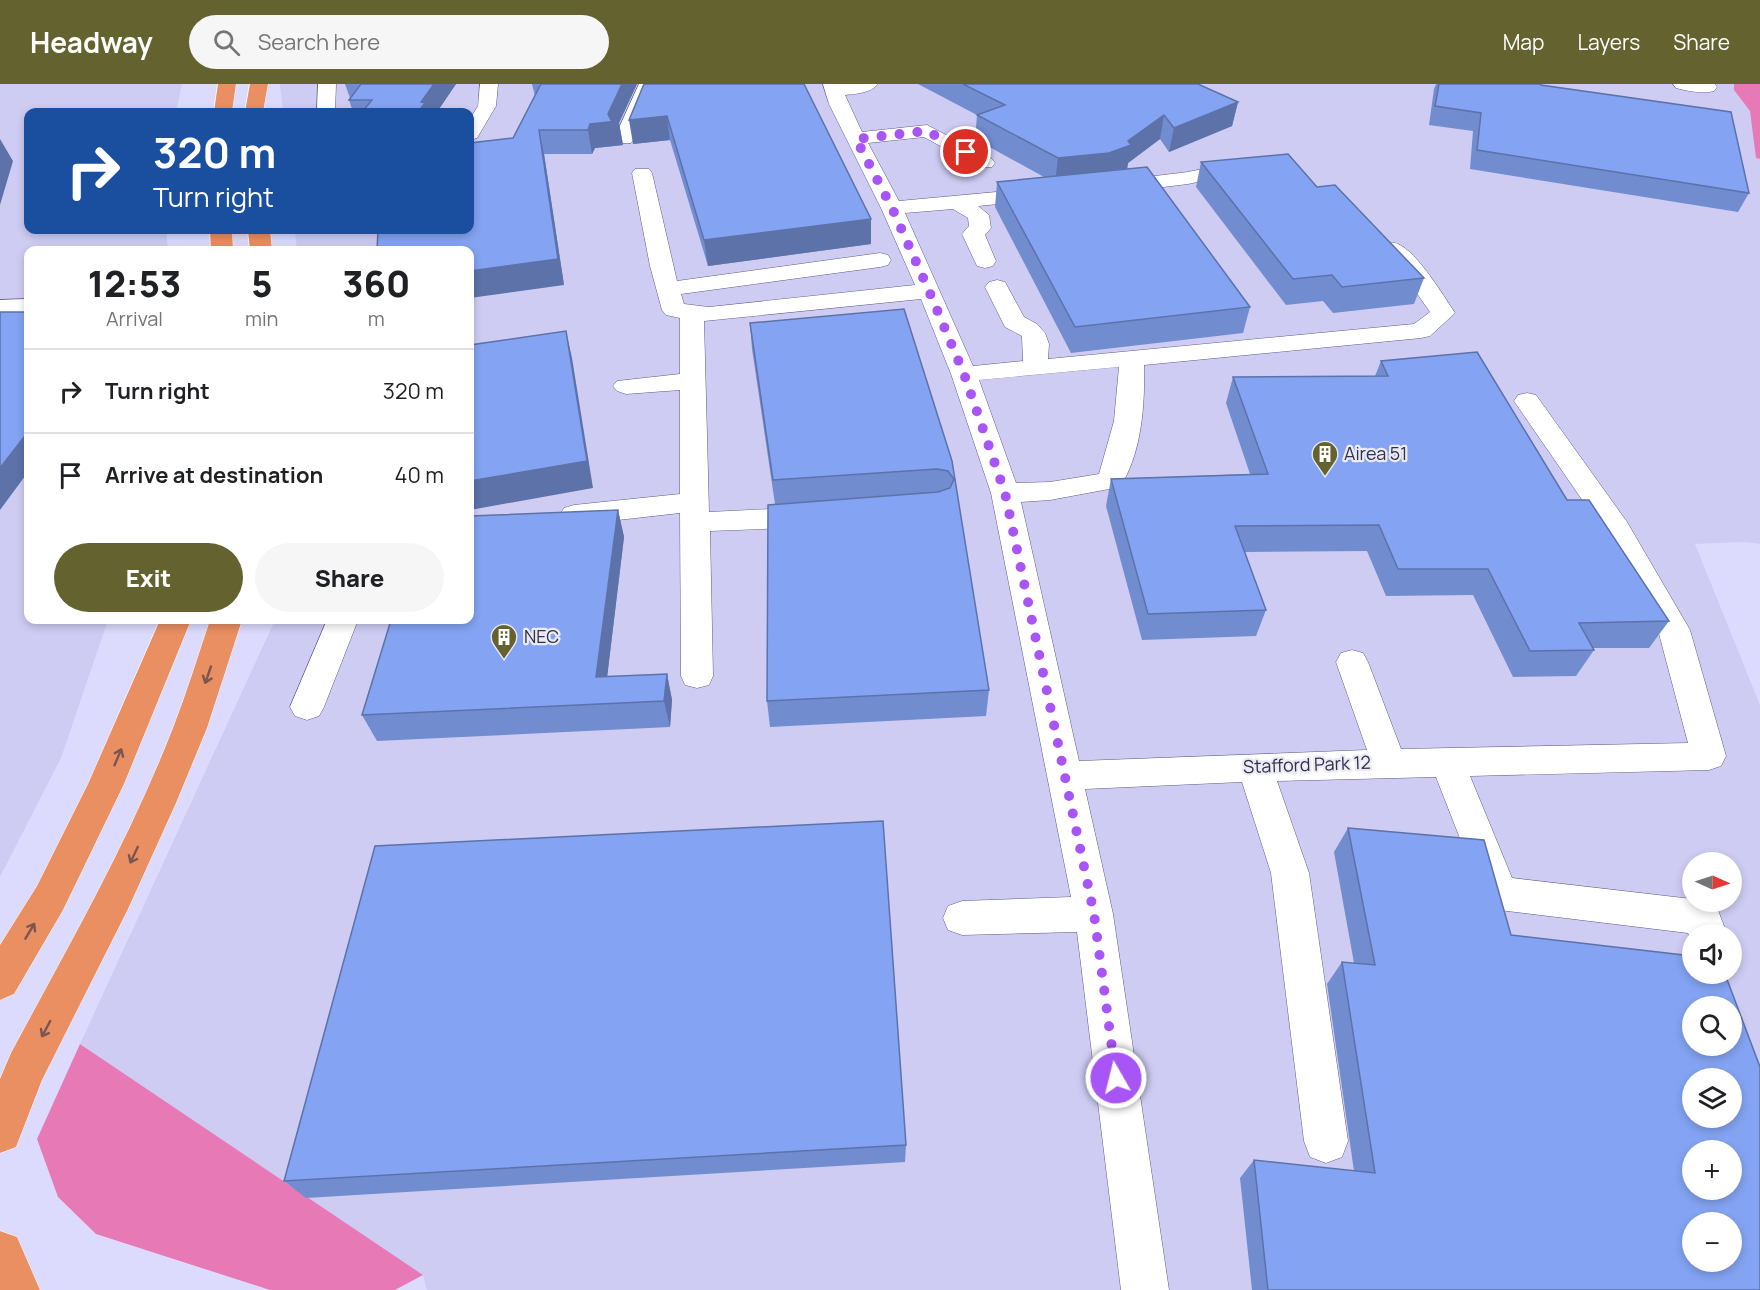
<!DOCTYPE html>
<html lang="en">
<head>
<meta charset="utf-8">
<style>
  :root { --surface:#fff; --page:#f6f6f6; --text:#202124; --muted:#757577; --line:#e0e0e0; --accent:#646330 }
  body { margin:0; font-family:Manrope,sans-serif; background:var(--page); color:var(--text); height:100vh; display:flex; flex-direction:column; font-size:22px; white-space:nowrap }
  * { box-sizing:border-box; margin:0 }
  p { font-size:20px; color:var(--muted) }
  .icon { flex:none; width:33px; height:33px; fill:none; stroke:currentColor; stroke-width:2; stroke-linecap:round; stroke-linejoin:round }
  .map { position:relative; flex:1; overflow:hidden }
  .side { position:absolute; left:24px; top:162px; width:450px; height:378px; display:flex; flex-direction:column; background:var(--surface); border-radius:12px; box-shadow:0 3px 9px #0003 }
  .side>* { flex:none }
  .banner { position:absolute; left:24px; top:24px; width:450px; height:126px; border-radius:12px; box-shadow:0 3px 9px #0003; background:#1a4fa0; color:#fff; overflow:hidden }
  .needle { width:39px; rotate:93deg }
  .buttons { position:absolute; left:1682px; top:768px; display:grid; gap:12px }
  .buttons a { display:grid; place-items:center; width:60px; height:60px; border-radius:50%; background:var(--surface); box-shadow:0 3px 9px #0003; font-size:30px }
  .pin { position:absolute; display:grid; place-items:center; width:51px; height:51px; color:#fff; margin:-26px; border:3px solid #fff; border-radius:50%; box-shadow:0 2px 6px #0007 }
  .me { position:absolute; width:66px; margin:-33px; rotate:352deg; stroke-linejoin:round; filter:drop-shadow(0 0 4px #0008) }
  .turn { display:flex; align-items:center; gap:21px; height:126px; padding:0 30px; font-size:27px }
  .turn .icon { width:78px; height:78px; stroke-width:2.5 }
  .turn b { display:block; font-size:42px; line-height:51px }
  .eta { display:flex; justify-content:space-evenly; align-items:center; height:102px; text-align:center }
  .eta b { font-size:36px; font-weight:800; line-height:42px }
  .action { display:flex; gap:12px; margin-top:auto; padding:12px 30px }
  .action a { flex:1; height:69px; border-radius:36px; background:var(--accent); color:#fff; font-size:24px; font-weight:800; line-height:69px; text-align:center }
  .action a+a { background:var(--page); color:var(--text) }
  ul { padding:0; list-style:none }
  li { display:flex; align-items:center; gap:18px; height:84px; padding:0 30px; border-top:2px solid var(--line) }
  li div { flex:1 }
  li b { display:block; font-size:22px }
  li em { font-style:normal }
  header { display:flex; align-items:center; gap:36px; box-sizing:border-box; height:84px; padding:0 30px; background:var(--accent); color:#fff }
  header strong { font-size:28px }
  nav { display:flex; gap:33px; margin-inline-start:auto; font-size:21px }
  .search { width:420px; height:54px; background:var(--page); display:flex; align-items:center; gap:15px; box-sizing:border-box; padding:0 21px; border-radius:33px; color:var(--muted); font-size:22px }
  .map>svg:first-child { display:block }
  .built { fill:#ceccf3; fill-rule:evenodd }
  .forest { fill:#e77ab6 }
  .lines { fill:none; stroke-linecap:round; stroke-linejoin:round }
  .minor-casing { stroke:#5f5b8c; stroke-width:1 }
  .highway-casing { stroke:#fff; stroke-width:1 }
  .minor { fill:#fff; fill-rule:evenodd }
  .highway { fill:#e98f62; fill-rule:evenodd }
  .wall { fill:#728cd0 }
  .shaded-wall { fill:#5c72a9 }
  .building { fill:#84a3f2; stroke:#5c72a9; stroke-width:1.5; fill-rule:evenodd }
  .oneway { stroke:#7b5651 }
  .route { stroke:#a855f7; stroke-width:10; stroke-dasharray:0 18 }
  .labels { text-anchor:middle; stroke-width:4.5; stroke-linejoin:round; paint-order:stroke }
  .poi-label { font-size:18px; fill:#313046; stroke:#ebebf7; text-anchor:start }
  .street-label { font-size:18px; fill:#313046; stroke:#ebebf7 }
</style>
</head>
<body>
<header>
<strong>Headway</strong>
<div class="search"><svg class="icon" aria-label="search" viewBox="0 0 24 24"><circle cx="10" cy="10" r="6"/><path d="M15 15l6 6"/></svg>Search here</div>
<nav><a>Map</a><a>Layers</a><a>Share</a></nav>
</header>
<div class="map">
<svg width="1760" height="1206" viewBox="0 0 1760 1206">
  <rect width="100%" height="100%" fill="#dcdbfd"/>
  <path class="built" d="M 0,0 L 182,0 L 176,28 L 28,28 L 28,146 L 166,146 L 168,166 L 28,166 L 28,536 L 108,536 L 61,674 L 0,793 Z
    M 280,0 L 1760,0 L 1760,460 L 1745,458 L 1695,460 L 1760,621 L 1760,1206 L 427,1206 L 423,1191 L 80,960 L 275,536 L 470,536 L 470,166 L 297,166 L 295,146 L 470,146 L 470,28 L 283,28 ZM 1692,778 L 1731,778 L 1731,818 L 1692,818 ZM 1692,850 L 1731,850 L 1731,890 L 1692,890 ZM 1692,922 L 1731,922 L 1731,962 L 1692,962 ZM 1692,994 L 1731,994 L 1731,1034 L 1692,1034 ZM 1692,1066 L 1731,1066 L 1731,1106 L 1692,1106 ZM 1692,1138 L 1731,1138 L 1731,1178 L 1692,1178 Z"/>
  <path class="forest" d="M 1734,0 L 1760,0 L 1760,75 L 1756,74 L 1750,27 L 1734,6 Z
    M 80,960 L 423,1191 L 395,1206 L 270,1206 L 96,1150 L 58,1113 L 37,1055 Z"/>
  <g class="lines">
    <g class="minor-casing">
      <path id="minor" d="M 318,0 L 336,0 L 335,28 L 317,28 Z
        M 480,0 L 498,0 L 496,22 L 477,54 L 470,56 L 470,35 L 478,22 Z
        M 639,0 L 657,0 L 634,55 L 631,59 L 617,59 L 614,55 Z
        M 823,0 L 878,0 C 871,9 855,10 845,11 L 862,48 L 927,41 L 992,75 L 995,79 L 992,83 L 978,83 L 924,53 L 868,59 L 899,117 L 1039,104 L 1046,106 L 1049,110 L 1046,114 L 1039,116 L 978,122 L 989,131 L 991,144 L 985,151 L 996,177 L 993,182 L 985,184 L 977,182 L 962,150 L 969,142 L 968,134 L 953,125 L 905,129 L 973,282 L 1023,277 L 1022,252 L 1005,243 L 985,203 L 989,198 L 997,196 L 1005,198 L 1024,233 L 1037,240 L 1045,249 L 1049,260 L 1048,275 L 1414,240 L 1430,228 L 1400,185 L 1381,165 L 1384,160 C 1389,159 1393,158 1398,160 C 1417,168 1443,211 1455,229 L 1430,252 L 1421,254 L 1144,281 C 1145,320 1142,369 1120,403 L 1050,416 L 1021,418 L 1079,677 L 1367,666 L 1336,578 L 1341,569 L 1352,566 L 1363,569 L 1368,578 L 1401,665 L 1688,659 L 1658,546 L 1605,449 L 1514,317 L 1518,311 L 1527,309 L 1536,311 L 1627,438 L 1690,546 L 1726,672 L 1721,682 L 1709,686 L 1470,692 L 1512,794 L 1692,815 L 1692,818 L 1707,818 L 1716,821 L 1727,850 L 1692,850 L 1692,858 L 1688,849 L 1499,826 L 1486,821 L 1436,693 L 1277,697 L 1309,789 L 1348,1057 L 1342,1073 L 1326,1079 L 1310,1073 L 1304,1057 L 1271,789 L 1242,698 L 1085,705 L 1113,830 L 1169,1206 L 1121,1206 L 1077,848 L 962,851 L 948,846 L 943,834 L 948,822 L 962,817 L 1071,813 L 991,409 L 951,290 L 921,215 L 704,237 L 709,428 L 813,423 L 823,426 L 827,433 L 823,440 L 813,443 L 710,447 L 713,592 L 709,601 L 697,604 L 685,601 L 681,592 L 680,429 L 574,441 L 564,438 L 560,431 L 564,424 L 574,421 L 680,410 L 680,306 L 626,310 L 617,307 L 613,302 L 617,297 L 680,290 L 680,234 L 666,231 L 662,226 L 650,182 L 632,89 L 635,85 L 649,85 L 652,89 L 677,197 L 880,169 L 888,171 L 891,176 L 888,181 L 880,183 L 681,210 L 684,220 L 709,223 L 915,201 L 881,124 L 829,20 ZM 1119,283 L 1114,337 L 1099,390 L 1050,398 L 1016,399 L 979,296 Z
        M 1673,0 L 1715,0 L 1717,3 L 1714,7 C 1703,10 1687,7 1676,4 Z
        M 1241,77 L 1248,79 L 1251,83 L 1248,87 L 1188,100 L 1114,109 L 1107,107 L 1104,103 L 1107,99 L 1114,97 L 1188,88 Z
        M 28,215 L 28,229 L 0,230 L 0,216 Z
        M 327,536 L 358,536 L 324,623 L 319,632 L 307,636 L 295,632 L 290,623 Z"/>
    </g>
    <g class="highway-casing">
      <path id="highway" d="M 218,0 L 236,0 L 232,28 L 214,28 Z
        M 250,0 L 268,0 L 263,28 L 245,28 Z
        M 210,146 L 232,146 L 233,166 L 211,166 Z
        M 248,146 L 270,146 L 272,166 L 250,166 Z
        M 160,536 L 191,536 L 124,700 L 63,826 L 14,910 L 0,916 L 0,861 L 37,802 L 88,700 Z
        M 210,536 L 242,536 L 207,644 L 176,719 L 128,825 L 42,996 L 16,1063 L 0,1069 L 0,995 L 11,969 C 68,863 129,757 173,644 C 187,608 198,572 210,536 Z
        M 0,1147 L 17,1153 L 40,1206 L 0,1206 Z"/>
    </g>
    <use href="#minor" class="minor"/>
    <use href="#highway" class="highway"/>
  </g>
  <path class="wall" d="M 345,0 L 456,0 L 437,28 L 353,28 L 349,16 L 350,14 Z
    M 532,0 L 637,0 L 619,39 L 623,61 L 595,64 L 592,70 L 544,70 L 564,201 L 513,54 L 535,12 Z
    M 644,0 L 871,160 L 708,182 L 670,56 L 633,60 Z
    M 918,0 L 1198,0 L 1238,18 L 1232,42 L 1169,68 L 1160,55 L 1128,79 L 1127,85 L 1250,223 L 1243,249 L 1071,269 L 995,123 L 997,98 L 1044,93 L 975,55 L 977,31 Z
    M 1436,0 L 1541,0 L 1541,1 L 1749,109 L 1738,128 L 1470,85 L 1473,47 L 1429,41 L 1434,5 Z
    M 1201,78 L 1317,103 L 1424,194 L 1414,220 L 1333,229 L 1323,217 L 1286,221 L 1196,103 Z
    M 750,239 L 952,377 L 989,606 L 986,632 L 770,643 L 767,617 L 775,420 L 752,265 Z
    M 1381,277 L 1567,416 L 1669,537 L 1649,564 L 1593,564 L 1594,566 L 1576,592 L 1513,593 L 1473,511 L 1386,512 L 1367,467 L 1245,468 L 1266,526 L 1256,552 L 1142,556 L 1106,422 L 1111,395 L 1250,390 L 1226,319 L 1233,293 L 1375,292 Z
    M 618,426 L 624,453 L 607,593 L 667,590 L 672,616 L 670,643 L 377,657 L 362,631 Z
    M 1348,744 L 1511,851 L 1760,1206 L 1252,1206 L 1240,1094 L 1254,1076 L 1354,1087 L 1327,900 L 1342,878 L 1354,879 L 1334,768 Z
    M 906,1061 L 905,1078 L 306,1114 L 284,1097 Z"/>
  <path class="shaded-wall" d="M 434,0 L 456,0 L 437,28 L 418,28 L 421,18 Z
    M 622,0 L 637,0 L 619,39 L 623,61 L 595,64 L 592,70 L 588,46 L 590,40 L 608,30 Z
    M 1238,18 L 1232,42 L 1169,68 L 1174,44 Z
    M 1164,31 L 1160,55 L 1128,79 L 1127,85 L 1055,99 L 1058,74 L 1128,57 Z
    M 667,32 L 670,56 L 633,60 L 629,36 Z
    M 539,46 L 544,70 L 564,201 L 470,214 L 470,187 Z
    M 0,55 L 13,77 L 0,121 Z
    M 871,135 L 871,160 L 708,182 L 704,156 Z
    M 566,247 L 572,274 L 593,404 L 470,426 L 470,397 Z
    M 28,348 L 28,388 L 0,426 L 0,384 Z
    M 618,426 L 624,453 L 604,619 L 596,593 Z
    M 667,590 L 672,616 L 670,643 L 664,617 Z"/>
  <path class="building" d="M 361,0 L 434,0 L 421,18 L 425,19 L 418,28 L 362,28 L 372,16 L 349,16 Z
    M 541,0 L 622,0 L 608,30 L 611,36 L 619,37 L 590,40 L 588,46 L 539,46 L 558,175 L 470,187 L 470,166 L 377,166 L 378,146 L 470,146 L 470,59 L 513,54 Z
    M 644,0 L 804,0 L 871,135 L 704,156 L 667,32 L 629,36 Z
    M 963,0 L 1198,0 L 1238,18 L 1174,44 L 1164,31 L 1128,57 L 1131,61 L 1109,69 L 1058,74 L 977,31 L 1005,21 Z
    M 1439,0 L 1541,0 L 1541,1 L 1731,28 L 1749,109 L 1477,66 L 1481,29 L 1435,22 Z
    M 1288,70 L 1317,103 L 1335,101 L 1424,194 L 1342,203 L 1332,191 L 1293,195 L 1201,78 Z
    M 1147,83 L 1250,223 L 1075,243 L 997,98 Z
    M 904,225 L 952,377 L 989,606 L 767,617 L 768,421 L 938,408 L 950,404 L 954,395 L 948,387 L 937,385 L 773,396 L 750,239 Z
    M 0,228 L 28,228 L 28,348 L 0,384 Z
    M 566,247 L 587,377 L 470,397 L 470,261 Z
    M 1477,268 L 1567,416 L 1589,416 L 1669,537 L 1579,539 L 1594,566 L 1530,567 L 1488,485 L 1398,485 L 1379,441 L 1235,442 L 1266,526 L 1148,530 L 1111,395 L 1268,390 L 1233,293 L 1388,292 L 1381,277 Z
    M 618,426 L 596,593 L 667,590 L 664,617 L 362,631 L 391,536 L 470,536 L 470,432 Z
    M 883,737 L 906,1061 L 284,1097 L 375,762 Z
    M 1348,744 L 1484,756 L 1511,851 L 1692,872 L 1692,890 L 1725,890 L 1760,983 L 1760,1206 L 1268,1206 L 1254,1076 L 1375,1089 L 1342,878 L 1375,881 ZM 1692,922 L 1731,922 L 1731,962 L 1692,962 ZM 1692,994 L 1731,994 L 1731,1034 L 1692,1034 ZM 1692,1066 L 1731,1066 L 1731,1106 L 1692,1106 ZM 1692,1138 L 1731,1138 L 1731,1178 L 1692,1178 Z"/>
  <defs><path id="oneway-shaft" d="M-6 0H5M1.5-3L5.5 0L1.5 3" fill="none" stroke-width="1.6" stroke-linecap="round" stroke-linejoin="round" transform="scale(1.5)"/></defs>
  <g class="oneway">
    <use href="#oneway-shaft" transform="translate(208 591) rotate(109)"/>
    <use href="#oneway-shaft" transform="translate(118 673) rotate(-67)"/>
    <use href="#oneway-shaft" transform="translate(134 771) rotate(115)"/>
    <use href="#oneway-shaft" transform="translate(30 847) rotate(-59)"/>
    <use href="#oneway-shaft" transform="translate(46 945) rotate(118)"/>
  </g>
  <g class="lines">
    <path class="route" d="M 966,68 L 927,47 L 856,55 L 892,124 L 929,207 L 964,290 L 1005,409 L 1094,830 L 1116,994"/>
  </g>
  <defs>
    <g id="building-pin" transform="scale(1.35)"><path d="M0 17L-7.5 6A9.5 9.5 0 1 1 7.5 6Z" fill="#646330" stroke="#ebebf7"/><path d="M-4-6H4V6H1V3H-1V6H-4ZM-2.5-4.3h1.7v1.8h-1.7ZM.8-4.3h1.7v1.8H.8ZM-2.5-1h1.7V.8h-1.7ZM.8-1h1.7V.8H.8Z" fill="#fff"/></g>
  </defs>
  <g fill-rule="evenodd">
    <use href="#building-pin" x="1325" y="370"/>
    <use href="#building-pin" x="504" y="553"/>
  </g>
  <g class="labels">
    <g class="poi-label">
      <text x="1344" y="376">Airea 51</text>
      <text x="524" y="559">NEC</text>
    </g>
    <g class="street-label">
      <text transform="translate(1307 681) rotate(-2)" y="6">Stafford Park 12</text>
    </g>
  </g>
</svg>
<div class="buttons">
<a><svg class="needle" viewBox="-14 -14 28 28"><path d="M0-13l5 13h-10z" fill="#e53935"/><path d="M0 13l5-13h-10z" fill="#757577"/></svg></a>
<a><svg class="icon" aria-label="sound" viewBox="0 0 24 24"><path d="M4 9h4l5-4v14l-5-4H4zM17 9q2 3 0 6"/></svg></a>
<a><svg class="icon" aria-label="search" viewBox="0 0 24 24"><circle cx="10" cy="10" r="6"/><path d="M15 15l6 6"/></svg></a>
<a><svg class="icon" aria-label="layers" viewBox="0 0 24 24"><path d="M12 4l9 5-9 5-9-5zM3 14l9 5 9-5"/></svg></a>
<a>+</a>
<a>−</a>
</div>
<div class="pin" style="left:966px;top:68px;background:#d93025"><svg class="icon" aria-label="arrive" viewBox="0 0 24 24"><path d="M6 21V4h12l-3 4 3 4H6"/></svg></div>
<svg class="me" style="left:1116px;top:994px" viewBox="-20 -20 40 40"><circle r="17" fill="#a855f7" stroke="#fff" stroke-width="3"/><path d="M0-11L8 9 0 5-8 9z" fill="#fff"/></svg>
<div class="banner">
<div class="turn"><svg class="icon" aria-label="right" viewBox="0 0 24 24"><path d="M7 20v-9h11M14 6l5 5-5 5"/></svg><div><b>320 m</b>Turn right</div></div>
</div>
<section class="side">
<div class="eta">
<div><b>12:53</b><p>Arrival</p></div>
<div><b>5</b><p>min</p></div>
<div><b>360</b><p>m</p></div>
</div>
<ul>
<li><svg class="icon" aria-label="right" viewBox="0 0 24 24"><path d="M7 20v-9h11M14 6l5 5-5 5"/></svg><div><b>Turn right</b></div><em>320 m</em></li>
<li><svg class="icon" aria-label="arrive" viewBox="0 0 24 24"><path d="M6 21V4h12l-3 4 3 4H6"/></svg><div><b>Arrive at destination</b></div><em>40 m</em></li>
</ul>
<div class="action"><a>Exit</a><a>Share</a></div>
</section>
</div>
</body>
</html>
